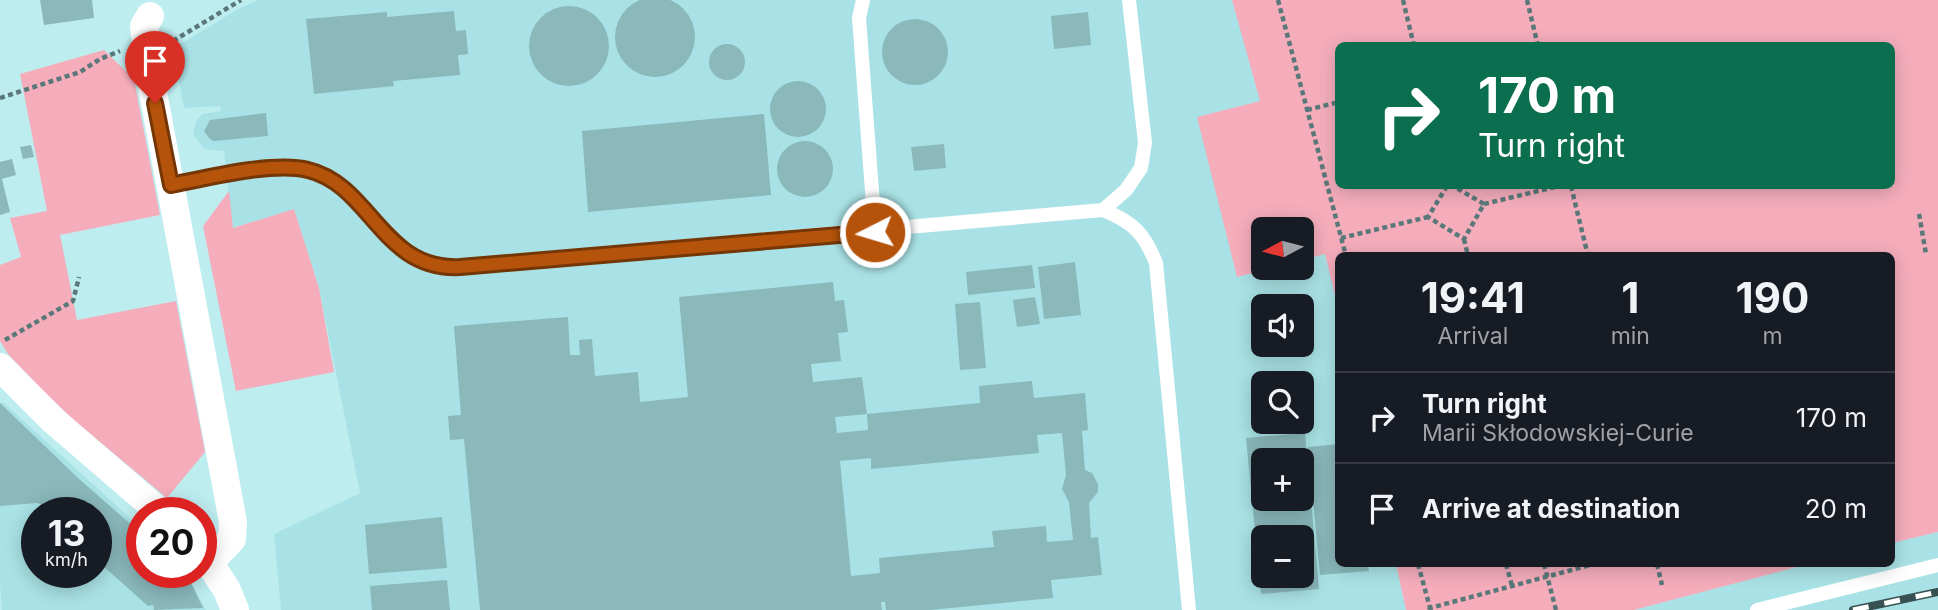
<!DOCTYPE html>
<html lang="en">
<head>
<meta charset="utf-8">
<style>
  :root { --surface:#171b24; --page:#20242c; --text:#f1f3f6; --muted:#9ea1a6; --line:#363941 }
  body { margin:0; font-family:Inter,sans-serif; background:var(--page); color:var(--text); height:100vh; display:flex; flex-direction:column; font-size:26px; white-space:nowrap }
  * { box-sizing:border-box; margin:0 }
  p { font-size:23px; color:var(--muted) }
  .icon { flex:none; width:38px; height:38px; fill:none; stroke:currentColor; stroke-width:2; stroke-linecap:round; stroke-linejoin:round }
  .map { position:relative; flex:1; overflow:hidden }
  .drawer { position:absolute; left:1335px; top:252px; width:560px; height:315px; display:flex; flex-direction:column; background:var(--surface); border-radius:10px; box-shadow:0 4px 18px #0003 }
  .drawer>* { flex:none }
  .hud { position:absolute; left:1335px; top:42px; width:560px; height:147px; border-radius:10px; box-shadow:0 4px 18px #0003; background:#0b6e4f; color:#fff; overflow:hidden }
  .needle { width:46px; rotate:263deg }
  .tools { position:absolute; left:1251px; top:217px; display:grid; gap:14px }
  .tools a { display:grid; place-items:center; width:63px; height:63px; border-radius:10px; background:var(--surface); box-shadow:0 4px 18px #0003; font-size:35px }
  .speed { position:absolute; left:21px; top:497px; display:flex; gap:14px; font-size:35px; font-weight:700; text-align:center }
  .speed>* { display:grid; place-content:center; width:91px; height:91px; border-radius:50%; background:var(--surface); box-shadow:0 4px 18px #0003; line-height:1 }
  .speed small { font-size:18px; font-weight:400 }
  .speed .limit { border:10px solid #d22; background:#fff; color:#111 }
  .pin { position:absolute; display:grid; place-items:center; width:60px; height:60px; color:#fff; margin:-72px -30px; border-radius:50% 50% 50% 0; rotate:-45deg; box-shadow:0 0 7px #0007 }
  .pin .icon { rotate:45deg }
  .me { position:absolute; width:77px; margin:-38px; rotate:265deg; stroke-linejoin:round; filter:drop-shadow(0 0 5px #0008) }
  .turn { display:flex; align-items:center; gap:24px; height:147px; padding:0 28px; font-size:32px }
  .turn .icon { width:91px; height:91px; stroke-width:2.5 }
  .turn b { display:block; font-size:49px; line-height:60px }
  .eta { display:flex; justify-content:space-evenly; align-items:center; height:119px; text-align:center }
  .eta b { font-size:42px; font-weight:700; line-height:49px }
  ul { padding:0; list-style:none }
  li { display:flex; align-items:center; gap:21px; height:91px; padding:0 28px; border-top:2px solid var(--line) }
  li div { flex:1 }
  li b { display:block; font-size:26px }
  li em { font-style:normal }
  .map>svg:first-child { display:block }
  .built { fill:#a9e2e6; fill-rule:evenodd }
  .green { fill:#f5adbc; fill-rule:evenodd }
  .building { fill:#8ab8bb; fill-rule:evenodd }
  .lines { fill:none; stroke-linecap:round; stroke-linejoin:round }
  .path { stroke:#5a787a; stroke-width:4.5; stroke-dasharray:5 3.5; stroke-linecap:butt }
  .service { stroke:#fff; stroke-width:14 }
  .minor { stroke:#fff; stroke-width:28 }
  .rail-casing { stroke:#375051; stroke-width:8 }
  .rail { stroke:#fff; stroke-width:5; stroke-dasharray:16; stroke-linecap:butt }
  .route-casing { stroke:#753606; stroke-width:18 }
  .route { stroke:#b45309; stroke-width:12 }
</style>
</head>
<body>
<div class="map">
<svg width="1938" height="610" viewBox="0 0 1938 610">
  <rect width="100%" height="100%" fill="#beedf0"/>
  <path class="built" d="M 258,0 L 1232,0 L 1261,101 L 1198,117 L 1237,276 L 1272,268 L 1302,268 L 1302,260 L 1325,254 L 1339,312 L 1339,564 L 1396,564 L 1406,610 L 281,610 L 274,534 L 360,493 L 319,288 L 294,210 L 232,228 L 224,151 L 204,149 L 193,134 L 197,119 L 203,114 L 221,111 L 220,106 L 184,108 L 173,49 L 238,9 ZM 1264,306 L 1302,306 L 1302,345 L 1264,345 ZM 1264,383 L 1302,383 L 1302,422 L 1264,422 ZM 1264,460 L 1302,460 L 1302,499 L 1264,499 ZM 1264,537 L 1302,537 L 1302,576 L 1264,576 Z
    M 0,403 L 4,403 L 142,529 L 142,572 L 185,572 L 206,610 L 2,610 L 0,585 ZM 37,513 L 96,513 L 96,572 L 37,572 Z
    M 1938,532 L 1938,610 L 1634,610 L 1808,564 L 1892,564 L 1892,543 Z"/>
  <path class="green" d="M 1232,0 L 1938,0 L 1938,532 L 1892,543 L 1892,256 L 1339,256 L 1339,312 L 1325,254 L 1302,260 L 1302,229 L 1264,229 L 1264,268 L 1272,268 L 1237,277 L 1197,117 L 1260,101 ZM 1339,46 L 1892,46 L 1892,186 L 1339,186 Z
    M 104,50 L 134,79 L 160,215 L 60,235 L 77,320 L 176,301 L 205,452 L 167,498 L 76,422 L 44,392 L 8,354 L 0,341 L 0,265 L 21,257 L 10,218 L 47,211 L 20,74 Z
    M 229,191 L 233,228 L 294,209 L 319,288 L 334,372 L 236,391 L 203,226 Z
    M 1396,564 L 1808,564 L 1634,610 L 1406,610 Z"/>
  <path class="building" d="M615 37a40 40 0 1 1 80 0a40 40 0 1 1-80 0Z
    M 40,0 L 92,0 L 94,18 L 44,25 Z
    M529 46a40 40 0 1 1 80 0a40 40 0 1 1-80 0Z
    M 454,11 L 456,31 L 466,30 L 468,54 L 458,55 L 460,75 L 393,81 L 394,86 L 314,94 L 306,19 L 387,12 L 387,17 Z
    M 1088,12 L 1091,45 L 1054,49 L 1051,16 Z
    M882 52a33 33 0 1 1 66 0a33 33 0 1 1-66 0Z
    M709 62a18 18 0 1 1 36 0a18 18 0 1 1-36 0Z
    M770 109a28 28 0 1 1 56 0a28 28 0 1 1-56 0Z
    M 266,113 L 268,136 L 214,141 L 210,139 L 204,131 L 210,120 Z
    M 764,114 L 771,195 L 588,212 L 582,131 Z
    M777 169a28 28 0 1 1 56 0a28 28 0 1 1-56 0Z
    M 944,144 L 946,168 L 914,171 L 911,147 Z
    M 31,145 L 34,157 L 23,159 L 20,147 Z
    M 12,159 L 16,175 L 2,179 L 10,212 L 0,215 L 0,162 Z
    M 1075,262 L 1081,315 L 1044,319 L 1038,267 Z
    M 1032,265 L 1035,288 L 968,295 L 966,272 Z
    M 833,282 L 835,301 L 844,300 L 848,332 L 838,333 L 841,361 L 811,364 L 813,382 L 862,377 L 867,414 L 835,417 L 837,433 L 868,430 L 867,414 L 980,403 L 979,386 L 1032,381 L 1034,398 L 1085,393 L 1088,430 L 1082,431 L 1085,470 L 1092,473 L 1098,484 L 1098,492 L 1089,503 L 1091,538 L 1098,537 L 1102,575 L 1051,580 L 1053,598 L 930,610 L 886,610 L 885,602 L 881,602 L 882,610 L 480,610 L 464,439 L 450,440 L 448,416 L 461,415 L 454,326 L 568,317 L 570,355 L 580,355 L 579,340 L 592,339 L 595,376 L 638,372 L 640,402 L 688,397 L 679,297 ZM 1062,433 L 1066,475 L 1062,489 L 1069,502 L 1073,540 L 1047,542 L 1046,526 L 992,531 L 994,547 L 879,558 L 880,573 L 851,576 L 840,461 L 871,458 L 871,469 L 1039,453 L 1037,435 Z
    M 1035,297 L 1040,324 L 1017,327 L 1013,300 Z
    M 980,302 L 986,368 L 960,370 L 955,304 Z
    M 0,403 L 78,478 L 142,534 L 142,572 L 186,572 L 203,608 L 154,610 L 153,605 L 148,606 L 102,565 L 96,560 L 96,513 L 49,513 L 51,508 L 37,503 L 0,506 Z
    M 1305,433 L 1319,589 L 1261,594 L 1246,438 ZM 1264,460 L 1302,460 L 1302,499 L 1264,499 ZM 1264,537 L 1302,537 L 1302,576 L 1264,576 Z
    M 1339,444 L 1339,564 L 1368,564 L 1369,571 L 1320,575 L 1308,447 Z
    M 442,517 L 447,568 L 369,574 L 365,525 Z
    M 447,580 L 450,610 L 372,610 L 370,586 Z"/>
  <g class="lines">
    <path class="path" d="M 1278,0 L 1346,256
      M 1403,0 L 1414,46
      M 1527,0 L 1538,46
      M 173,41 L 241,0
      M 0,98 L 80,72 L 100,59 L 120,51
      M 1307,110 L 1339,102
      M 1447,186 L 1428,217 L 1464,239 L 1484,204 L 1453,186
      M 1571,186 L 1588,256
      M 1484,204 L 1559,186
      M 1919,214 L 1926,254
      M 1341,238 L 1428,217
      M 1464,239 L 1468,256
      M 5,340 L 73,301 L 79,277
      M 1418,564 L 1430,608
      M 1506,564 L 1512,586
      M 1533,564 L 1536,564
      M 1544,564 L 1556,610
      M 1657,564 L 1662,585
      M 1429,610 L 1430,608 L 1594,564"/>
    <path class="service" d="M 863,0 L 859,18 L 875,231
      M 1129,0 L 1145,143 L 1141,168 L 1126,190 L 1103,210 C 1133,222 1144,233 1156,263 L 1189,610
      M 171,185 C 209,177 266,163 304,169 C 362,177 379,258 447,267 L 1103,210
      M 1757,610 L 1938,565"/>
    <path class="minor" d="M 150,16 L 144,26 L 150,76 L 233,522 L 232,539 L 210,562
      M 0,367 L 54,421 L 161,513
      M 201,550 L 227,590 L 235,610"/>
    <g class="rail-casing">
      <path id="rail" d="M 1853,610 L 1938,592"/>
    </g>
    <use href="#rail" class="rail"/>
  </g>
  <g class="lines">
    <g class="route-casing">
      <path id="route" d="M 155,103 L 171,185 C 206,178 274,161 308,170 C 371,185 382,271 460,267 L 875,232"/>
    </g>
    <use href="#route" class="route"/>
  </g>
</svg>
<div class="tools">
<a><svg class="needle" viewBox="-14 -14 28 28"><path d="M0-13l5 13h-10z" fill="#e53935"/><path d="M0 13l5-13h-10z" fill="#9ea1a6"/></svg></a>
<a><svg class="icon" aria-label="sound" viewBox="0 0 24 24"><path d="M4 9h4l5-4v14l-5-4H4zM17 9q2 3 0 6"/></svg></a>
<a><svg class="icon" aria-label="search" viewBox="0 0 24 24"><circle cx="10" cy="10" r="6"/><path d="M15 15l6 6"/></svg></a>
<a>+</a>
<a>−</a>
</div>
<div class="speed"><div>13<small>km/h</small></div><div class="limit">20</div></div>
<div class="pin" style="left:155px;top:103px;background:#d93025"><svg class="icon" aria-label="arrive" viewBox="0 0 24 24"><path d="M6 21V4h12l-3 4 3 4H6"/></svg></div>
<svg class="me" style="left:875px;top:232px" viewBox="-20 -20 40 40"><circle r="17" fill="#b45309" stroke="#fff" stroke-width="3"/><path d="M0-11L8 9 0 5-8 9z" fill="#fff"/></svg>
<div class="hud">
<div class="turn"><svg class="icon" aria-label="right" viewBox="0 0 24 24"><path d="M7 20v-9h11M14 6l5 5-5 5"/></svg><div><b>170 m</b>Turn right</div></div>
</div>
<section class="drawer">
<div class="eta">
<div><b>19:41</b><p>Arrival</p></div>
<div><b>1</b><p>min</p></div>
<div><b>190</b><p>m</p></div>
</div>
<ul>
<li><svg class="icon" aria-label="right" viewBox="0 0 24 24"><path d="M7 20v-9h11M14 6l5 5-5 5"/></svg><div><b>Turn right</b><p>Marii Skłodowskiej-Curie</p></div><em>170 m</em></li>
<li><svg class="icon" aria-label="arrive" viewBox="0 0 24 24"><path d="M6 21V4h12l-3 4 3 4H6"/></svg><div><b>Arrive at destination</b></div><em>20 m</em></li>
</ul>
</section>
</div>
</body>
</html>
